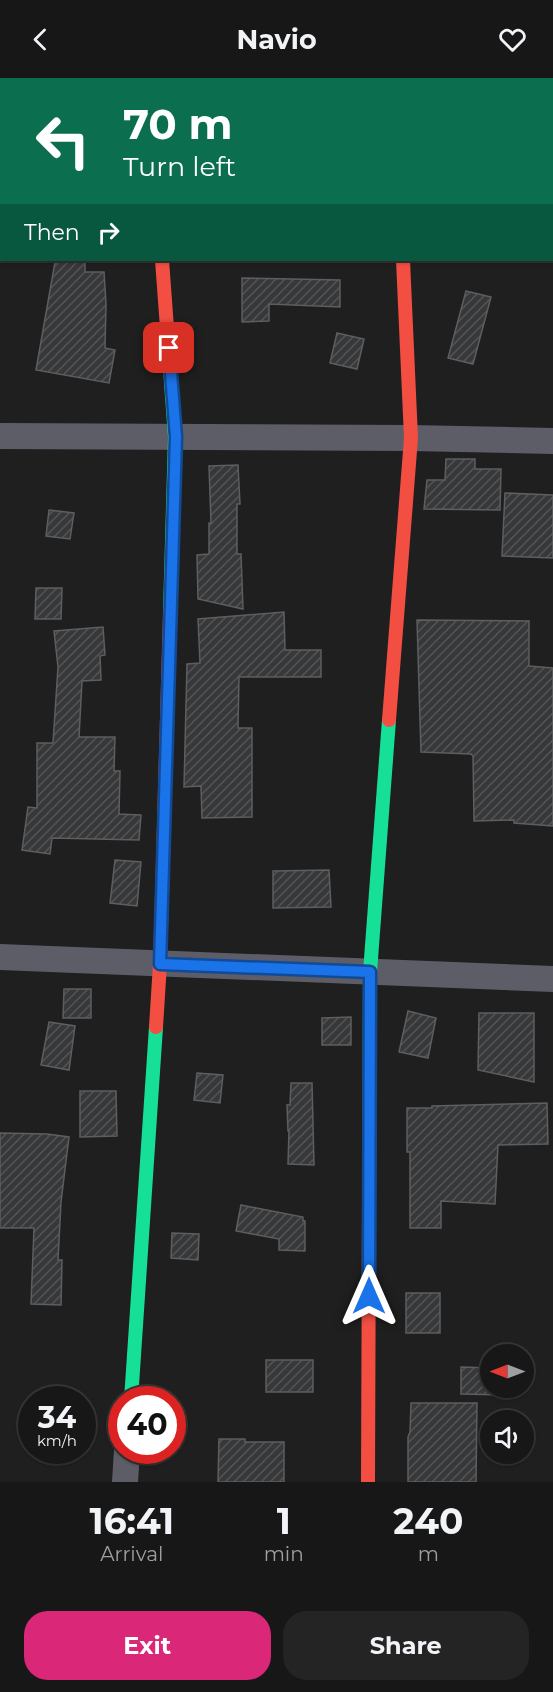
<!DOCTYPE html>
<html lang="en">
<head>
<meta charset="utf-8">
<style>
  :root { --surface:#171718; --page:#242425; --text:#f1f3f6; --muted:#9e9fa2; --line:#363637; --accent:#db2777 }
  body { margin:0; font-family:Montserrat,sans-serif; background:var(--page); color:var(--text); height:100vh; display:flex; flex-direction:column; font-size:22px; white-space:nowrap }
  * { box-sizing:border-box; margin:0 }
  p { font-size:20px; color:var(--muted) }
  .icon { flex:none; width:33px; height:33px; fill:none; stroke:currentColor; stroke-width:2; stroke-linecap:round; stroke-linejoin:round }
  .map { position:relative; height:1404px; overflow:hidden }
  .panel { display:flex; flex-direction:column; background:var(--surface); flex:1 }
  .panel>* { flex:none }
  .guide { position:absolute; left:0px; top:0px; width:554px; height:183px; box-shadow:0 2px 4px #0004,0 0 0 2px var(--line); background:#0b6e4f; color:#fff; overflow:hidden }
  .needle { width:39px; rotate:270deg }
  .buttons { position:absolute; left:480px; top:1266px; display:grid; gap:12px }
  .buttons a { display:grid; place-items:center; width:54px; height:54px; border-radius:50%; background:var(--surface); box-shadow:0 2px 4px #0004,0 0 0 2px var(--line); font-size:30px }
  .speed { position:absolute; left:18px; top:1308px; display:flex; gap:12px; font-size:30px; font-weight:700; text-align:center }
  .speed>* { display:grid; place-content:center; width:78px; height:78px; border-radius:50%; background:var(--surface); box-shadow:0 2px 4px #0004,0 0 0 2px var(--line); line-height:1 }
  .speed small { font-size:15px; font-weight:400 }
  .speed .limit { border:9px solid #d22; background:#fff; color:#111 }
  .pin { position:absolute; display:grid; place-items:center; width:51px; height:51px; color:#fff; margin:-26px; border-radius:12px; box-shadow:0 3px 9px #0006 }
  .me { position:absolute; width:66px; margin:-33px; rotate:0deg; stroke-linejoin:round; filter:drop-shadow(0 0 4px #0008) }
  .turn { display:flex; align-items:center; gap:21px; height:126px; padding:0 24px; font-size:27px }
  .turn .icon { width:78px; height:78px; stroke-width:2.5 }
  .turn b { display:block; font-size:42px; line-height:51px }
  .then { display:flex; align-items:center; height:57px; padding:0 24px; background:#0003; gap:12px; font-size:22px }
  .eta { display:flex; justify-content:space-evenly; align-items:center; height:102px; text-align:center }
  .eta b { font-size:36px; font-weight:700; line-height:42px }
  .cta { display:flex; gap:12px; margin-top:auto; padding:12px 24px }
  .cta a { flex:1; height:69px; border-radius:24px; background:var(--accent); color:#fff; font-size:24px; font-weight:700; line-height:69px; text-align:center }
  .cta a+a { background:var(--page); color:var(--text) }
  header { display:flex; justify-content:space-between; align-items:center; height:78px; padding:0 24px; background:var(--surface); font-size:27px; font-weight:700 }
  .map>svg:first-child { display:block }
  .building { fill:url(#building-hatch); stroke:#5e5e60; stroke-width:1.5 }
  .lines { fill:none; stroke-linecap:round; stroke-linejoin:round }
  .street { stroke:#5d5d67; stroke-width:26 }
  .fast { stroke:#16e098; stroke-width:14 }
  .jam { stroke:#f24e42; stroke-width:14 }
  .route-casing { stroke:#114b97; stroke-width:15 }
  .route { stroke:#1a73e8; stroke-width:10 }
</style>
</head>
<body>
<header><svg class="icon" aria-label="back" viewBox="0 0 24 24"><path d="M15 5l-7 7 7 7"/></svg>Navio<svg class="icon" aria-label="heart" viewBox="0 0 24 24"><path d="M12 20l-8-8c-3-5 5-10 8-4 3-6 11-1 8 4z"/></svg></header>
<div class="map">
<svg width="553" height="1404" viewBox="0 0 553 1404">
  <defs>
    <pattern id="building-hatch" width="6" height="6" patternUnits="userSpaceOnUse" patternTransform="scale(1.5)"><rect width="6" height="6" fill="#373839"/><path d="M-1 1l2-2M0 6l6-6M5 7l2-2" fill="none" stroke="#535455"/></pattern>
  </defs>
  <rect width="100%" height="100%" fill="#1f1f20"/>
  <path class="building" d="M 55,184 L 85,184 L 85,194 L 104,194 L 106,226 L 105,270 L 115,272 L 109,305 L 36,292 Z
    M 242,200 L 340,202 L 340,229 L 269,226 L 269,243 L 242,244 Z
    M 466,213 L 491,219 L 473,286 L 448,280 Z
    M 337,255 L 364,261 L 357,291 L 330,285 Z
    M 446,381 L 475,381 L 475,391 L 501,391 L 500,432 L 424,431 L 427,402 L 445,402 Z
    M 238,387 L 240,426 L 237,426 L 237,476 L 241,476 L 243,531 L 198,521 L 197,477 L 209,476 L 209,445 L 211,445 L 209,388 Z
    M 505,415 L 553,417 L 553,480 L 502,478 Z
    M 49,432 L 74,435 L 70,461 L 46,458 Z
    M 36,510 L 62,510 L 61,541 L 35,541 Z
    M 284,534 L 285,572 L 321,572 L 321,599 L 239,599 L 238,650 L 252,650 L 252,739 L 202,740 L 201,708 L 184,709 L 187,586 L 200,585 L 198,541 Z
    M 417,542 L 529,543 L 529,588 L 553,590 L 553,748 L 514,745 L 514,742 L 474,743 L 473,678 L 471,676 L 421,674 Z
    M 103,549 L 105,577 L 100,578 L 101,602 L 82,603 L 79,659 L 115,659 L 114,693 L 120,693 L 119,736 L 141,737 L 139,762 L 52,760 L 50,776 L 22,772 L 28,729 L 37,730 L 37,665 L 53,665 L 58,589 L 54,553 Z
    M 115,782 L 141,784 L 137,828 L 110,825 Z
    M 329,792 L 331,829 L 273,830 L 273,793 Z
    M 64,911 L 91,911 L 91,940 L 63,940 Z
    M 408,933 L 436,940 L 428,980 L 399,974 Z
    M 479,935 L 534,935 L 534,1004 L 478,992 Z
    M 351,939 L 351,967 L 322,967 L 322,940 Z
    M 49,944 L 75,948 L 69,992 L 41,987 Z
    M 197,995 L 223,997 L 220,1025 L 194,1022 Z
    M 291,1005 L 312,1005 L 314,1087 L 288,1086 L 289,1053 L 288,1053 L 287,1027 L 290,1027 Z
    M 80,1013 L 116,1013 L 117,1058 L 80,1059 Z
    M 547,1025 L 548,1066 L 498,1067 L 495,1126 L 441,1123 L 441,1150 L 410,1150 L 410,1074 L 407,1074 L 407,1030 L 432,1030 L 432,1028 Z
    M 0,1055 L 47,1056 L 69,1059 L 61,1124 L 58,1182 L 62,1182 L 61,1227 L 31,1226 L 34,1150 L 0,1150 Z
    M 241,1127 L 303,1139 L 303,1143 L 305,1143 L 305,1173 L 279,1172 L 279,1161 L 236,1153 Z
    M 172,1155 L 199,1156 L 198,1182 L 171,1180 Z
    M 406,1215 L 440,1215 L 440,1255 L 406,1255 Z
    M 266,1282 L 313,1282 L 313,1314 L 266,1314 Z
    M 461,1289 L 490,1290 L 490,1310 L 504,1310 L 504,1317 L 461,1316 Z
    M 411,1325 L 477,1325 L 476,1404 L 408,1404 L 408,1359 L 410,1354 Z
    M 219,1361 L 245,1361 L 245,1364 L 284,1364 L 284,1404 L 218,1404 Z"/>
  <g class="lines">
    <path class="street" d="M 148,0 L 148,2
      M 396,0 L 396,2
      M 0,358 L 411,360 L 553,363
      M 0,879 L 553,901
      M 125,1404 L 127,1372"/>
    <path class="fast" d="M 170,291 L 175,359 L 170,534
      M 369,1125 L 370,894 L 389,642
      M 131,1322 L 156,949"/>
    <path class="jam" d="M 162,182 L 170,291
      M 389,642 L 411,360 L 403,182
      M 156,949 L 160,886 L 170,534
      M 368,1404 L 369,1125"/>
  </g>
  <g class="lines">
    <g class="route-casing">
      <path id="route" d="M 169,270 L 176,359 L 160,886 L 370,894 L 369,1218"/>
    </g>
    <use href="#route" class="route"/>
  </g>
</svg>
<div class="buttons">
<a><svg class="needle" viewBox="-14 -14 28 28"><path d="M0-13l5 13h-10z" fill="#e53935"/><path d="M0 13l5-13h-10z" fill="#9e9fa2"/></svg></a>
<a><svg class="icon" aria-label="sound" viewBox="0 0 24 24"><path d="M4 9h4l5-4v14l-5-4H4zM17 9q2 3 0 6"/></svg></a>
</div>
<div class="speed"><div>34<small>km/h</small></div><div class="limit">40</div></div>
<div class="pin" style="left:169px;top:270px;background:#d93025"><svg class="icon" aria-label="arrive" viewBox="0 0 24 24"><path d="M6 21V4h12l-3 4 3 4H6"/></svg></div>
<svg class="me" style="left:369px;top:1218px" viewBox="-20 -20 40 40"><path d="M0-17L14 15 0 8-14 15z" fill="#1a73e8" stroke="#fff" stroke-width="4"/></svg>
<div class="guide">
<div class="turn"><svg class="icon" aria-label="left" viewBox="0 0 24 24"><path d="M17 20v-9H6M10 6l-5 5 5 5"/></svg><div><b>70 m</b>Turn left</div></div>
<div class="then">Then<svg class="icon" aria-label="right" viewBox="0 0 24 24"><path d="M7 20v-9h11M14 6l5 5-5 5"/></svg></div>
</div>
</div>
<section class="panel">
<div class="eta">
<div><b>16:41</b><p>Arrival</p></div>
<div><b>1</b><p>min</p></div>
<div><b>240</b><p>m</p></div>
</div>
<div class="cta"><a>Exit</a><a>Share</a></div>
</section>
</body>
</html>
